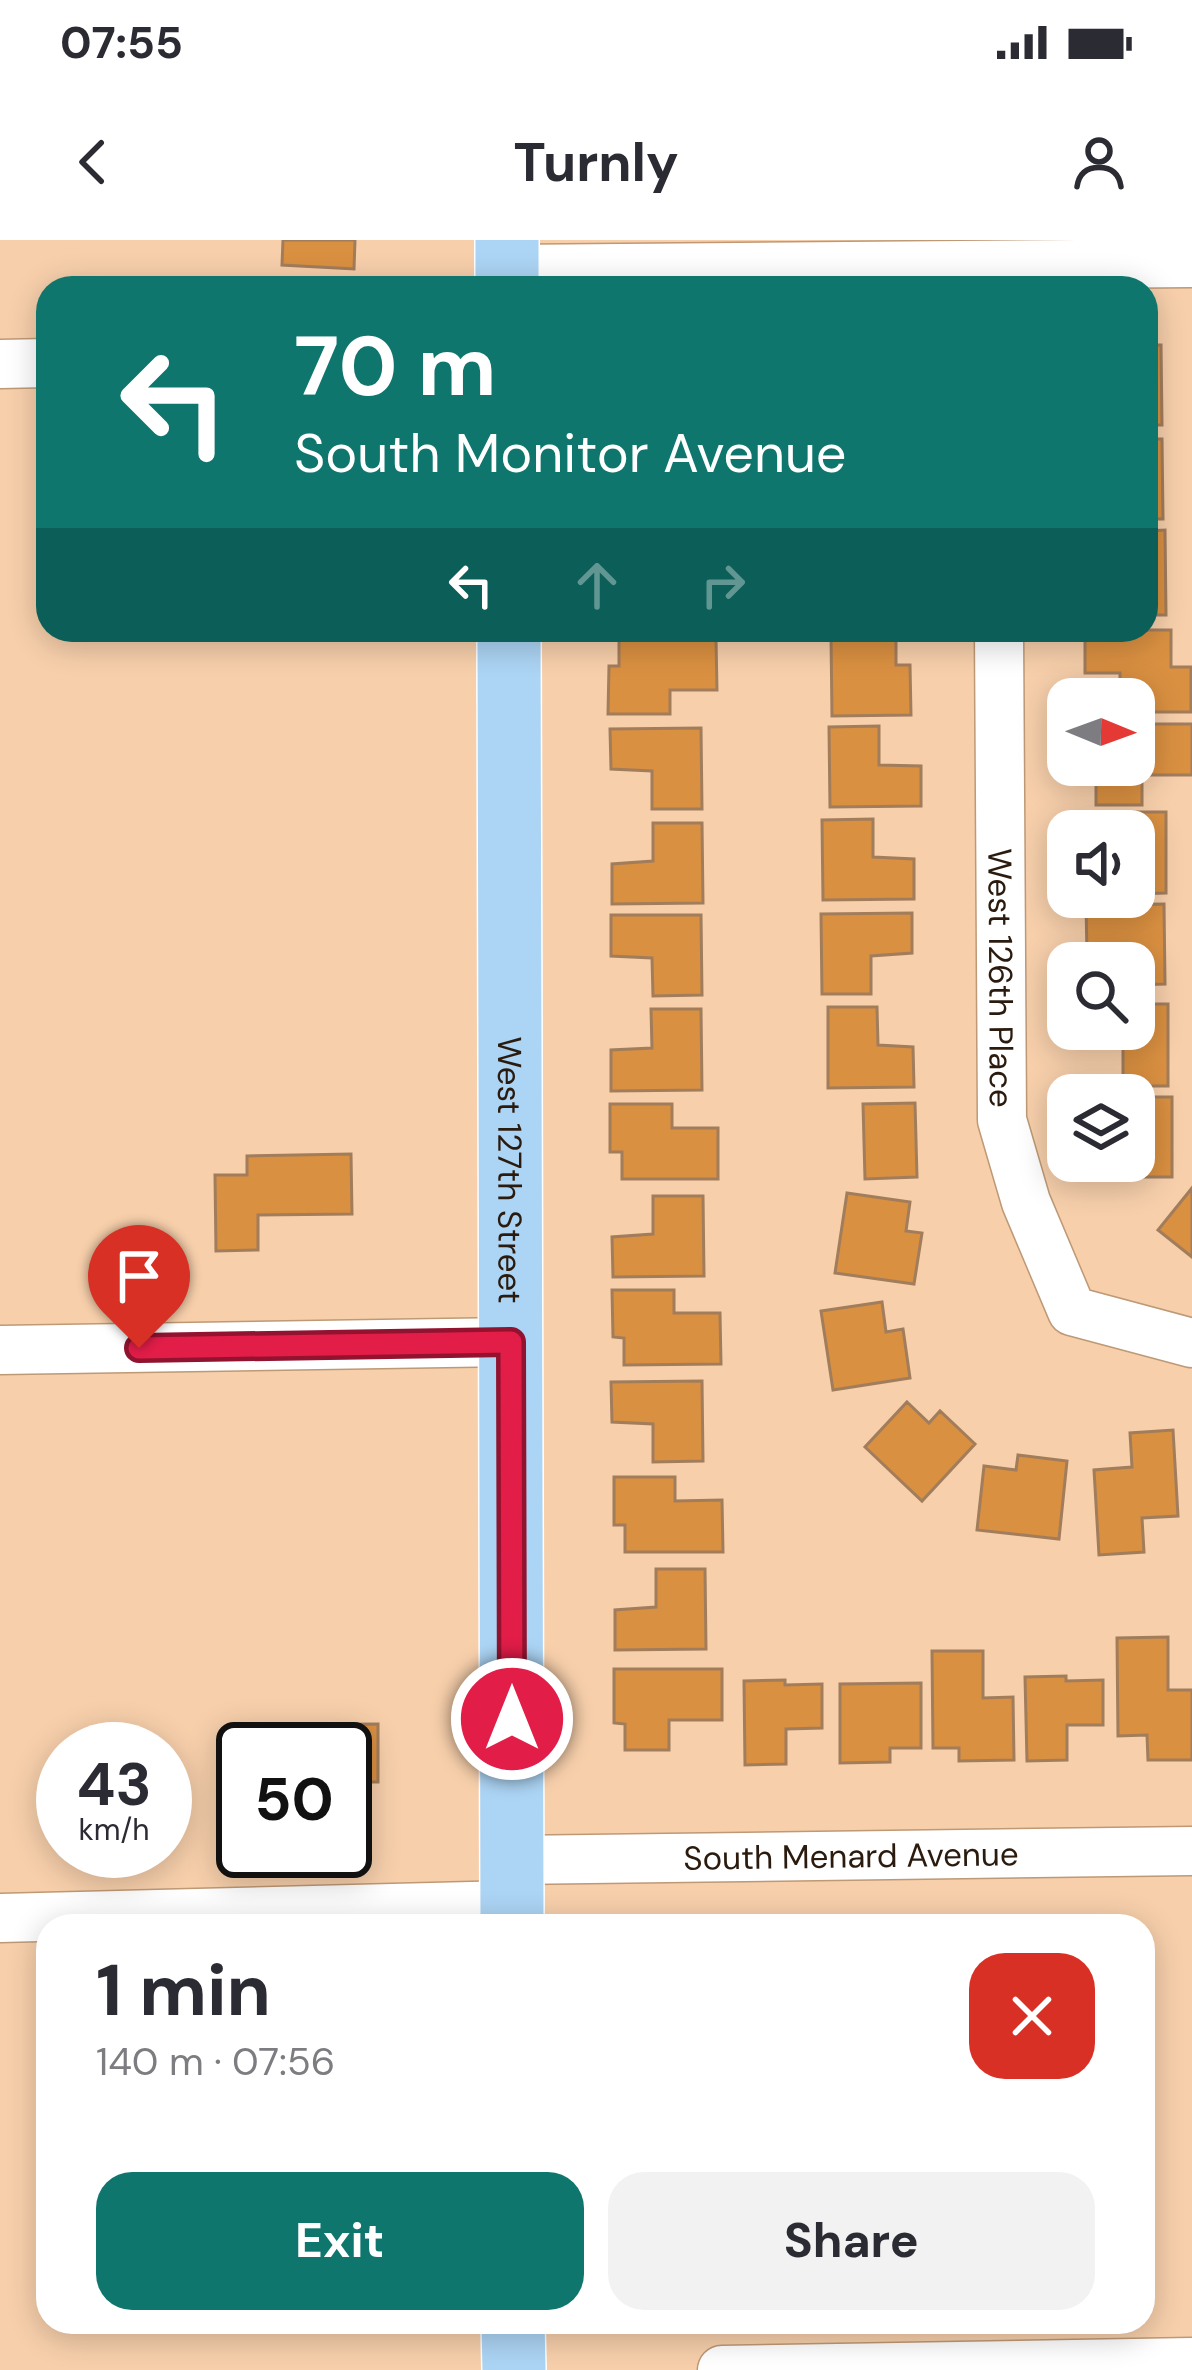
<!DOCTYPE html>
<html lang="en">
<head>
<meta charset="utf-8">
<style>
  :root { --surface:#fff; --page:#f2f2f3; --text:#2b2b33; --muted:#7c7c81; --accent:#0f766e }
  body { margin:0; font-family:"DM Sans",sans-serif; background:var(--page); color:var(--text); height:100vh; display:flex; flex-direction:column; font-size:45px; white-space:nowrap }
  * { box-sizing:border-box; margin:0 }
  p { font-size:39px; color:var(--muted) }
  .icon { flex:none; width:66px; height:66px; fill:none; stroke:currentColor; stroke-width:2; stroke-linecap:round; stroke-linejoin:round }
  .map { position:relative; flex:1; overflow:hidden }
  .sheet { position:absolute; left:36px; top:1674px; width:1119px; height:420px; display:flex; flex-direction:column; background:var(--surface); border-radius:36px; box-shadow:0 6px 30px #0003 }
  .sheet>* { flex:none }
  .guide { position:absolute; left:36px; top:36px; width:1122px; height:366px; border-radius:36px; box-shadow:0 6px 30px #0003; background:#0f766e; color:#fff; overflow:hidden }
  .needle { width:78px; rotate:91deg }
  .fabs { position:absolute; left:1047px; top:438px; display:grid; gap:24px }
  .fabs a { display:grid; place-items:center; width:108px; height:108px; border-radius:24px; background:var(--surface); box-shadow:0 6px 30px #0003; font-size:60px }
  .speed { position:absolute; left:36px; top:1482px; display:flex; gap:24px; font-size:60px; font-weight:700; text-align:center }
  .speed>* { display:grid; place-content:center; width:156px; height:156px; border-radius:50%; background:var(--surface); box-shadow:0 6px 30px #0003; line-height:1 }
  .speed small { font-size:30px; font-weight:400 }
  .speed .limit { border:6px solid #111; border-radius:18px; background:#fff; color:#111 }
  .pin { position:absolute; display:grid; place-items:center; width:102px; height:102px; color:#fff; margin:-123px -51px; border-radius:50% 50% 50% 0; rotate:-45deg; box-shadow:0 0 12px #0007 }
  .pin .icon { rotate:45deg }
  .me { position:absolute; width:132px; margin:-66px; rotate:0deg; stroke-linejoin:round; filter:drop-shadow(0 0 9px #0008) }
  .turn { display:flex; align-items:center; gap:42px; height:252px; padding:0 60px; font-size:54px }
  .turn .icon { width:156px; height:156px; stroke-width:2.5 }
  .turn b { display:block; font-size:84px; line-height:102px }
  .lanes { display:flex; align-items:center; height:114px; padding:0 60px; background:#0003; justify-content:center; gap:60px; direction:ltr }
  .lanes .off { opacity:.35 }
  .round { display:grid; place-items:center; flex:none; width:126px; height:126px; border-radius:36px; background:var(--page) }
  .overview { display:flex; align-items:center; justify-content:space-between; height:204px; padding:0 60px }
  h1 { font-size:72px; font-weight:700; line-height:90px }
  .button { display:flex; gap:24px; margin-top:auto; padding:24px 60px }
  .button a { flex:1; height:138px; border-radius:36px; background:var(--accent); color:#fff; font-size:48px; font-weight:700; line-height:138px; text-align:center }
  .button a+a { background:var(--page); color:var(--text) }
  .status { display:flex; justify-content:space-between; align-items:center; height:84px; padding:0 60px; background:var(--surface); direction:ltr }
  .status svg { height:33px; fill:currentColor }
  header { display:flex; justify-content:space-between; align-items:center; height:156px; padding:0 60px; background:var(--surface); font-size:54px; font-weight:700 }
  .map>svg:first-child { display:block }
  .building { fill:#da9041; stroke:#a27d5c; stroke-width:3 }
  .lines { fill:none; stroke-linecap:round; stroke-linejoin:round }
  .minor-casing { stroke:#be9976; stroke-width:51 }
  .major-casing { stroke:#fff; stroke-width:66 }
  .minor { stroke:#fff; stroke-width:48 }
  .major { stroke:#acd4f4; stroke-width:63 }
  .route-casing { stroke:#92132f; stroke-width:30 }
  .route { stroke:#e11d48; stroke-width:21 }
  .labels { text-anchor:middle; stroke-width:9; stroke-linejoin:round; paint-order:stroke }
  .street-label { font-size:33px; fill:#2a1b0e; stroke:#f7cfab }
</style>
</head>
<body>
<div class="status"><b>07:55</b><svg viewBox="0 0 49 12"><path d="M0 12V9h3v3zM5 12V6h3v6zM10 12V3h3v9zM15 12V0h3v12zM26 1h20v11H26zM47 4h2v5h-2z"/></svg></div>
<header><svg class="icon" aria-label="back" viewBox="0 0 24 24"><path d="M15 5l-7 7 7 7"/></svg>Turnly<svg class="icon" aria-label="person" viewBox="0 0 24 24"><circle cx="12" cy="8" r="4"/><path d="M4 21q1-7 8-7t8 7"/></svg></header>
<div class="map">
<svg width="1192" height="2130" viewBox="0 0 1192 2130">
  <rect width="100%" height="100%" fill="#f7cfab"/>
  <path class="building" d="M 283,0 L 355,0 L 354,29 L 282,25 Z
    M 1146,105 L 1161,105 L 1162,185 L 1146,185 Z
    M 1146,199 L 1162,199 L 1163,279 L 1146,279 Z
    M 1165,290 L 1166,375 L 1146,375 L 1146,291 Z
    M 1085,390 L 1171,390 L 1171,427 L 1191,427 L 1191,472 L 1134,472 L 1134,459 L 1120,459 L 1120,433 L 1085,433 Z
    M 896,395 L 896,425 L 910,425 L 911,475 L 832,476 L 831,396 Z
    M 619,399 L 716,399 L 717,450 L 670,450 L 670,474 L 608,474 L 609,426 L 619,426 Z
    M 1134,484 L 1192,484 L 1192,535 L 1142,535 L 1142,565 L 1096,565 L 1096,537 L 1086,537 L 1085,525 L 1134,525 Z
    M 879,486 L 879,525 L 921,526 L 921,566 L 830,567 L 829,487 Z
    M 701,488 L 702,569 L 652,569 L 652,531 L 611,529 L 610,489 Z
    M 1085,572 L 1166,572 L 1166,653 L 1134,654 L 1134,591 L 1085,591 Z
    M 873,579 L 873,617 L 914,619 L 914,659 L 823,660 L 822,580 Z
    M 653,583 L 702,583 L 703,663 L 612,664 L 612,624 L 653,621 Z
    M 1164,664 L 1165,744 L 1134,745 L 1134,723 L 1102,723 L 1102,715 L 1087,715 L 1086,665 Z
    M 912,673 L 912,713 L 871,716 L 871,754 L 822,754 L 821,674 Z
    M 611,675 L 701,675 L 702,755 L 653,756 L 652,718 L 611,716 Z
    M 1134,764 L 1168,764 L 1168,846 L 1123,846 L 1123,807 L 1088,807 L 1088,789 L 1134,789 Z
    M 828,767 L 877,767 L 878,805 L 913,807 L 914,847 L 828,848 Z
    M 651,769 L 701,769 L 702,850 L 611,851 L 611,810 L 652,808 Z
    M 1134,857 L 1172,857 L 1172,937 L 1110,937 L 1110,921 L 1134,921 Z
    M 915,863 L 917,937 L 865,939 L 863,864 Z
    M 610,864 L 672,864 L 672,888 L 718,888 L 718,939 L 622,939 L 622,912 L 610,912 Z
    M 351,914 L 352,974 L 258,975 L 258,1010 L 216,1011 L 215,935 L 247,935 L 247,916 Z
    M 1192,948 L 1192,1017 L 1158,990 Z
    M 847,953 L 910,962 L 906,991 L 922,993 L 914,1044 L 835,1033 Z
    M 653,956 L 703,956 L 704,1036 L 613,1037 L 612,997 L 653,994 Z
    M 612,1050 L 674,1050 L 674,1073 L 720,1073 L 721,1124 L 624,1125 L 624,1098 L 613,1097 Z
    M 882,1062 L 886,1092 L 903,1089 L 910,1138 L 833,1150 L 821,1071 Z
    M 702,1141 L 703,1221 L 653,1222 L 653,1184 L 612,1182 L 611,1142 Z
    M 907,1162 L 929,1183 L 940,1171 L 975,1204 L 922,1261 L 865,1207 Z
    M 1173,1190 L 1178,1276 L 1142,1278 L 1144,1312 L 1099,1315 L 1094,1230 L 1132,1227 L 1130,1193 Z
    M 1018,1215 L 1067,1221 L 1059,1299 L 977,1290 L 984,1226 L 1016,1230 Z
    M 614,1237 L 675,1237 L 675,1261 L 722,1260 L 723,1312 L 625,1312 L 625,1285 L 614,1285 Z
    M 656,1329 L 705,1329 L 706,1409 L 615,1410 L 615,1370 L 656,1367 Z
    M 1168,1397 L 1168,1450 L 1192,1450 L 1192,1520 L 1148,1520 L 1147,1495 L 1118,1496 L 1117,1398 Z
    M 932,1411 L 983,1411 L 983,1458 L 1013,1457 L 1014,1520 L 959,1521 L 959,1508 L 933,1508 Z
    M 614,1429 L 722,1429 L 722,1480 L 669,1480 L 669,1510 L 625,1510 L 625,1484 L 614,1483 Z
    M 1066,1436 L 1066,1441 L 1103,1440 L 1103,1485 L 1067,1485 L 1067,1520 L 1027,1521 L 1025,1437 Z
    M 785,1440 L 785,1445 L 822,1444 L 822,1488 L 786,1489 L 786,1524 L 745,1525 L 744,1441 Z
    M 921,1443 L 921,1508 L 890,1508 L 890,1522 L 840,1523 L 840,1444 Z
    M 378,1484 L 378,1542 L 345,1542 L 345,1509 L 258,1509 L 258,1485 Z"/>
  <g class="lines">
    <g class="minor-casing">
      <g id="minor">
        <path d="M 507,29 L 1192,23"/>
        <path d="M 0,124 L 48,123"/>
        <path id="s1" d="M 999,390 L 1002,880 L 1026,962 L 1072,1071 L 1192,1103"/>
        <path d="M 0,1110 L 511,1102"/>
        <path id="s2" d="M 512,1620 L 1192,1611"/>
        <path d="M 0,1678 L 512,1665"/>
        <path d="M 722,2130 L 1192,2122"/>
      </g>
    </g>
    <g class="major-casing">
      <g id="major">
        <path d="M 507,0 L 507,48"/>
        <path id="s3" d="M 509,390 L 512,1686"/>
        <path d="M 513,2082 L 514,2130"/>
      </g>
    </g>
    <use href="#minor" class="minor"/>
    <use href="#major" class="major"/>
  </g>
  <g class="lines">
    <g class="route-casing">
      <path id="route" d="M 139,1108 L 511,1102 L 512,1479"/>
    </g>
    <use href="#route" class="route"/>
  </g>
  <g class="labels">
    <g class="street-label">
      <text dy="12" stroke="none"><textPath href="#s1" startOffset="348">West 126th Place</textPath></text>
      <text dy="12" stroke="none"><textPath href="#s3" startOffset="540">West 127th Street</textPath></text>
      <text dy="12" stroke="none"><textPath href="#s2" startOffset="339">South Menard Avenue</textPath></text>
    </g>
  </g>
</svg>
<div class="fabs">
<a><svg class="needle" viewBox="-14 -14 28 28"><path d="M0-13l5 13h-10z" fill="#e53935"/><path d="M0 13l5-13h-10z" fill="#7c7c81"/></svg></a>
<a><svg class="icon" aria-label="sound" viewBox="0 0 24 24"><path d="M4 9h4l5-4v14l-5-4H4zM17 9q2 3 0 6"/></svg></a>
<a><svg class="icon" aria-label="search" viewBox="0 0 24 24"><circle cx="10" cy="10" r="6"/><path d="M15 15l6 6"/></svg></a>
<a><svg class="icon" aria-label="layers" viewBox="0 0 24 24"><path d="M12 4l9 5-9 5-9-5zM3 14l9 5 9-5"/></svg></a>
</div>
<div class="speed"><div>43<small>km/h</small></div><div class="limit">50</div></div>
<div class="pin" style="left:139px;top:1108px;background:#d93025"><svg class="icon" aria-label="arrive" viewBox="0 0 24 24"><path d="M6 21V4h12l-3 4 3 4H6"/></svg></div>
<svg class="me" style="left:512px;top:1479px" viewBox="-20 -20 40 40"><circle r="17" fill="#e11d48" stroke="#fff" stroke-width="3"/><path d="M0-11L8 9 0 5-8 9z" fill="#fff"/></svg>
<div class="guide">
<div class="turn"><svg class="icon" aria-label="left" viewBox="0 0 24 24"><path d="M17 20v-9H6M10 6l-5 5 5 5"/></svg><div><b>70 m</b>South Monitor Avenue</div></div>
<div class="lanes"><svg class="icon" aria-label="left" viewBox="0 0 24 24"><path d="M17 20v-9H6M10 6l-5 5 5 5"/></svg><svg class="icon off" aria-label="ahead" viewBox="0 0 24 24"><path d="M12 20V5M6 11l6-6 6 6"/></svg><svg class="icon off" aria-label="right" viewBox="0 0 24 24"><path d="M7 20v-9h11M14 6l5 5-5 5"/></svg></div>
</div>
<section class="sheet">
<div class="overview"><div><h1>1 min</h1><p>140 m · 07:56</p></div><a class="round" style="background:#d93025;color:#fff"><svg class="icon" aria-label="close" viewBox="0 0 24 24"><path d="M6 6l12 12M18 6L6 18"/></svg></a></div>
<div class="button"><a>Exit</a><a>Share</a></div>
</section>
</div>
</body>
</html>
